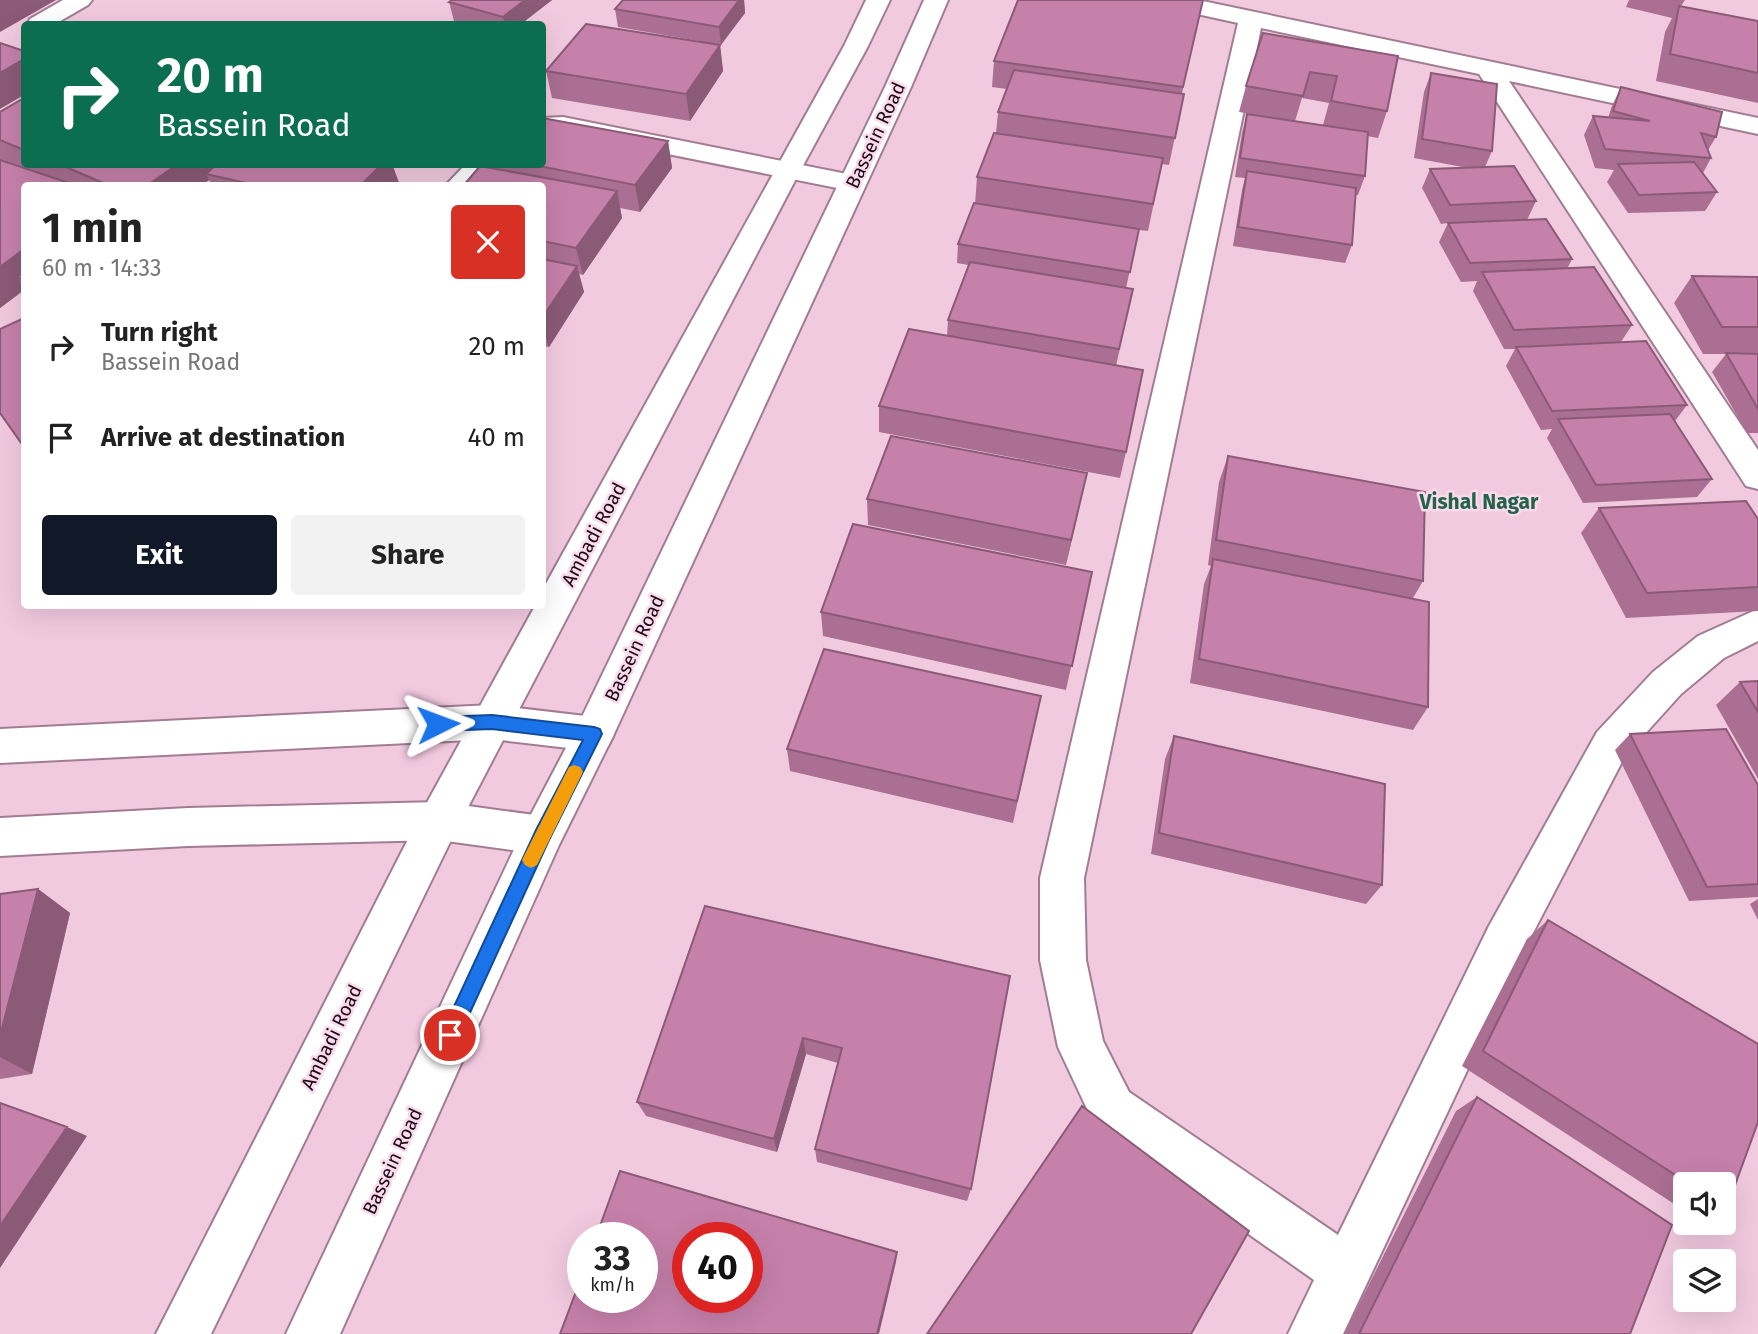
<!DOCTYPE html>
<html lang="en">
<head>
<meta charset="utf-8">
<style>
  :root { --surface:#fff; --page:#f2f2f2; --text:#222; --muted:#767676; --accent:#111827 }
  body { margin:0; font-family:"Fira Sans",sans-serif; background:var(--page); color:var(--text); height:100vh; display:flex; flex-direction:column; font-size:26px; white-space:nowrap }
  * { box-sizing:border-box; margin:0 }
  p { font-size:23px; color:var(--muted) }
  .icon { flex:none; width:38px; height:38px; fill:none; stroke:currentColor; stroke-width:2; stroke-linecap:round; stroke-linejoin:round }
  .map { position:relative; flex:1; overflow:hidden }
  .drawer { position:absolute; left:21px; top:182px; width:525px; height:427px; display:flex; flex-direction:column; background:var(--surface); border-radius:7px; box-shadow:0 7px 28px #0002 }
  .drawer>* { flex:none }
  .guide { position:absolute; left:21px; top:21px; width:525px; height:147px; border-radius:7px; box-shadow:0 7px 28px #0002; background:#0b6e4f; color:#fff; overflow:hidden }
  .fabs { position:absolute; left:1673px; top:1172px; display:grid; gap:14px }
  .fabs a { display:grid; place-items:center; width:63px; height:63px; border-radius:7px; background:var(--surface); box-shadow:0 7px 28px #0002; font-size:35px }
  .speed { position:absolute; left:567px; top:1222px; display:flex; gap:14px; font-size:35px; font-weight:700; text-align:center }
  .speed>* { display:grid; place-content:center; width:91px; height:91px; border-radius:50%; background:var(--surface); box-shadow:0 7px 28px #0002; line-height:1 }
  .speed small { font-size:18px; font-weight:400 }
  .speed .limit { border:10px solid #d22; background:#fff; color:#111 }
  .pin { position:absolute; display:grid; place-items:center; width:60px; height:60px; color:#fff; margin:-30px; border:4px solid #fff; border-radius:50%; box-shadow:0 2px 7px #0007 }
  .me { position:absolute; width:77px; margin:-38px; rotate:87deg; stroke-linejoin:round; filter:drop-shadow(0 0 5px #0008) }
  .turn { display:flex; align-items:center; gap:24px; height:147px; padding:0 21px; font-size:32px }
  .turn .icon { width:91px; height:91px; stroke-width:2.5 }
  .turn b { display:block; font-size:49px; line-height:60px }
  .round { display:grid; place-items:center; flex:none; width:74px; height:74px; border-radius:7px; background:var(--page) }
  .overview { display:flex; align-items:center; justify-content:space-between; height:119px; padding:0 21px }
  h1 { font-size:42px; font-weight:700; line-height:52px }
  .action { display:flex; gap:14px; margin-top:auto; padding:14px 21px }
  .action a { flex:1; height:80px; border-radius:7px; background:var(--accent); color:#fff; font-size:28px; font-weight:700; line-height:80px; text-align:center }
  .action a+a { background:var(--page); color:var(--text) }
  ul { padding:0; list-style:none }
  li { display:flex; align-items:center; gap:21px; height:91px; padding:0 21px }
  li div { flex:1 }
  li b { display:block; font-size:26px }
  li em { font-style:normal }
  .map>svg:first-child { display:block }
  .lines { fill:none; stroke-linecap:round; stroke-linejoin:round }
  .street-casing { stroke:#a17d92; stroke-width:4 }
  .secondary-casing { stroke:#a17d92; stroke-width:4 }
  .primary-casing { stroke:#a17d92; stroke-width:4 }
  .street { fill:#fff; fill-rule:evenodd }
  .secondary { fill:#fff; fill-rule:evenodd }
  .primary { fill:#fff; fill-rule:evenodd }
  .wall { fill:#aa6f92; fill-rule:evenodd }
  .shaded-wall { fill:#8b5a77 }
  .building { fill:#c681aa; stroke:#8b5a77; stroke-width:2; fill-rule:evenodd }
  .route { fill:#1a73e8; stroke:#114b97; stroke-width:2 }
  .slow { fill:#f59e0b }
  .labels { text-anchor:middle; stroke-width:5; stroke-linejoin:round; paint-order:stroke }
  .street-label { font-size:19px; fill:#190b13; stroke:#fbdaec }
  .neighbourhood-label { font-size:21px; font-weight:bold; fill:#21644a; stroke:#fbdaec }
</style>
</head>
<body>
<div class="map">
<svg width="1758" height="1334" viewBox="0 0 1758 1334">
  <rect width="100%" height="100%" fill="#f2cae0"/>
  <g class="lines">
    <g class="street-casing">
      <path id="street" d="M 63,0 L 92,0 L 88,5 L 55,24 L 27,24 L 30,19 Z
        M 1152,0 L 1198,0 L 1758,118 L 1758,134 L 1509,81 L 1758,450 L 1758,489 L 1746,486 L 1479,74 L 1261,28 L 1084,878 L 1086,960 L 1103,1041 L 1129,1092 L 1338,1235 L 1489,926 L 1597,732 L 1653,672 L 1698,636 L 1758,609 L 1758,641 L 1724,658 L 1681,694 L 1625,756 L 1521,956 L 1343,1334 L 1288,1334 L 1314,1280 L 1095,1126 L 1058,1047 L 1040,960 L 1040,878 L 1238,23 L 1156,5 Z
        M 563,117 L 852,175 L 862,177 L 866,183 L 862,189 L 852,191 L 563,133 L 542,134 L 542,118 Z
        M 466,164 L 495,164 L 475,186 L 445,186 Z"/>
    </g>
    <g class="secondary-casing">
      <path id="secondary" d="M 492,705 L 594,717 L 608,722 L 614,734 L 608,746 L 594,751 L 492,739 L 0,763 L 0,729 Z
        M 439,802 L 542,816 L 557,822 L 563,835 L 557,848 L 542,854 L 439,840 L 188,846 L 0,856 L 0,818 L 188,808 Z"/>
    </g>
    <g class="primary-casing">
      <path id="primary" d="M 866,0 L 890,0 L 868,46 L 800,171 L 454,834 L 211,1334 L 156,1334 L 424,808 L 535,606 L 542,606 L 542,591 L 844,46 Z
        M 924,0 L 948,0 L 911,87 L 614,734 L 559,845 L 340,1334 L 286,1334 L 527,822 L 579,723 L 885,87 Z"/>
    </g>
    <use href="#street" class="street"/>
    <use href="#secondary" class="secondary"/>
    <use href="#primary" class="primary"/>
  </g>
  <path class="wall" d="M 552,0 L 521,24 L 468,24 L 454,21 L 449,2 Z
    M 623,0 L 744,0 L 745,13 L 720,45 L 723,71 L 690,121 L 552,98 L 546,71 L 699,41 L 618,27 L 615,9 Z
    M 1203,0 L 1182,93 L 1184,94 L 1169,165 L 1162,164 L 1148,231 L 1139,230 L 1126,288 L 1133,289 L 1116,366 L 1126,452 L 1120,478 L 879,432 L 879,406 L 947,336 L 948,320 L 968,265 L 957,263 L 958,244 L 975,204 L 977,177 L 996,133 L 998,112 L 1007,89 L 992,87 L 994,61 Z
    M 1629,0 L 1685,0 L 1681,6 L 1758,21 L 1758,103 L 1656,81 L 1665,32 L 1672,18 L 1626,7 Z
    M 1263,33 L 1398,56 L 1387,111 L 1378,138 L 1367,136 L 1365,176 L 1358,195 L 1355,195 L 1352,245 L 1345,263 L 1233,246 L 1242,190 L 1245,178 L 1235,177 L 1242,133 L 1247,114 L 1257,115 L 1239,112 L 1246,86 ZM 1302,98 L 1329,103 L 1323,125 L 1295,121 Z
    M 1431,73 L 1492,151 L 1485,167 L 1536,201 L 1527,220 L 1572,259 L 1567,269 L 1632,325 L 1621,342 L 1687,405 L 1675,421 L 1712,479 L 1697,497 L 1583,503 L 1547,438 L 1552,429 L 1541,430 L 1506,366 L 1515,349 L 1504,349 L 1473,291 L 1477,281 L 1461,282 L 1439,242 L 1448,223 L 1441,224 L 1422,188 L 1430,169 L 1468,168 L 1414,158 L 1424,92 Z
    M 1621,87 L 1716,137 L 1708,150 L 1711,158 L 1703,173 L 1717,192 L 1705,211 L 1628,213 L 1607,182 L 1614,170 L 1595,168 L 1584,135 L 1593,116 L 1608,118 L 1612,106 Z
    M 24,98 L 24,164 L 392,164 L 399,183 L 397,186 L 212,186 L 209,180 L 201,186 L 24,186 L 24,290 L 0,308 L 0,160 L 7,162 L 0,160 L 0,112 Z
    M 668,141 L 672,168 L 640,212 L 620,208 L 622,218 L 583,275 L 579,274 L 584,292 L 549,347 L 542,346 L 542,186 L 477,169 L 476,164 L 542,164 Z
    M 1692,276 L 1758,277 L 1758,433 L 1747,433 L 1712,372 L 1726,354 L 1703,354 L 1674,303 Z
    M 1228,456 L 1423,581 L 1413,598 L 1428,707 L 1413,730 L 1190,683 L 1204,584 L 1211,566 L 1208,565 L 1219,482 Z
    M 1087,473 L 1066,565 L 868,525 L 867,499 Z
    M 1599,508 L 1758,519 L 1758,611 L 1626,618 L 1581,533 Z
    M 1092,572 L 1066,690 L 823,636 L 821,612 Z
    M 1758,681 L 1758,779 L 1716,705 L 1740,682 Z
    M 1041,696 L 1013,823 L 790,771 L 787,749 Z
    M 1630,734 L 1758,785 L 1758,897 L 1689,901 L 1615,750 Z
    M 1174,736 L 1382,885 L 1366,904 L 1151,854 L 1165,759 Z
    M 38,889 L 70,913 L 32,1074 L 0,1079 L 0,894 Z
    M 1758,899 L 1758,920 L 1750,904 Z
    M 705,906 L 1010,976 L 971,1189 L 967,1201 L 817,1162 L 815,1149 L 838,1063 L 806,1054 L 777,1152 L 646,1116 L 637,1102 Z
    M 1548,920 L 1758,1044 L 1758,1122 L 1727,1207 L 1724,1209 L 1724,1185 L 1685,1185 L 1685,1211 L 1462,1066 L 1527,939 Z
    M 1477,1097 L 1630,1334 L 1344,1334 L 1456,1111 Z"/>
  <path class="shaded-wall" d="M 0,0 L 56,0 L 0,32 Z
    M 525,0 L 552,0 L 521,24 L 505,24 L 503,17 Z
    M 739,0 L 744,0 L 745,13 L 721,45 L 719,27 Z
    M 720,45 L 723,71 L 690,121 L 686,94 Z
    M 24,59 L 24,95 L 0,109 L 0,73 Z
    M 668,141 L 672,168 L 640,212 L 635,185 Z
    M 178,164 L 232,164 L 206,174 L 209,180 L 201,186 L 146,186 Z
    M 382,164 L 392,164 L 399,183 L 397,186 L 360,186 Z
    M 617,191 L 622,218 L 583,275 L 576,248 Z
    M 24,249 L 24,280 L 17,277 L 24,287 L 24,290 L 0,308 L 0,267 Z
    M 577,266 L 584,292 L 549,347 L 542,325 L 542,318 Z
    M 1087,473 L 1081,499 L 1066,565 L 1071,540 Z
    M 38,889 L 70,913 L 32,1074 L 0,1057 L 0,1036 Z
    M 803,1038 L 806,1054 L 777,1152 L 774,1139 Z
    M 67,1127 L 87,1136 L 0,1268 L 0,1226 Z
    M 897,1252 L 896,1262 L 879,1334 L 877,1334 Z"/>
  <path class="building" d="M 452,0 L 525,0 L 503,17 L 449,2 Z
    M 623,0 L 739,0 L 719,27 L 615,9 Z
    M 1018,0 L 1203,0 L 1183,87 L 994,61 Z
    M 1679,6 L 1758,21 L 1758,73 L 1670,54 Z
    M 586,24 L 720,45 L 686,94 L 546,71 Z
    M 1263,33 L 1398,56 L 1387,111 L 1331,101 L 1337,76 L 1310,72 L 1303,96 L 1246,86 Z
    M 0,43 L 24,51 L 24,59 L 0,73 Z
    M 1014,70 L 1184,94 L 1175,138 L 998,112 Z
    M 1431,73 L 1497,84 L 1492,151 L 1422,139 Z
    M 1621,87 L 1722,112 L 1716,137 L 1701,133 L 1711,158 L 1605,149 L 1593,116 L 1650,121 L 1613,111 Z
    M 24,98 L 24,150 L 0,140 L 0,112 Z
    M 1247,114 L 1368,132 L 1365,176 L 1240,158 Z
    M 542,118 L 668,141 L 635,185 L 529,164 L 542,164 Z
    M 994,133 L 1163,158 L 1153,204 L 977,177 Z
    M 0,160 L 78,186 L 24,186 L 24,249 L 0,267 Z
    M 1694,162 L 1717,192 L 1639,195 L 1618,164 Z
    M 59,164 L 178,164 L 146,186 L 110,186 Z
    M 217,164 L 382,164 L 360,186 L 259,186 L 206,174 Z
    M 480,166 L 617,191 L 576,248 L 542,241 L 542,186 L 463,186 Z
    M 1514,166 L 1536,201 L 1450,205 L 1430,169 Z
    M 1247,171 L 1356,188 L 1352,245 L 1238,227 Z
    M 176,182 L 194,186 L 172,186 Z
    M 974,203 L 1139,229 L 1130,272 L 958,244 Z
    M 1546,219 L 1572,259 L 1470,263 L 1448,223 Z
    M 542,259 L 577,266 L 542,318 Z
    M 970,262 L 1133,289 L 1119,349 L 948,320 Z
    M 1594,267 L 1632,325 L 1514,330 L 1482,272 Z
    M 24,272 L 24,280 L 17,277 Z
    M 1692,276 L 1758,277 L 1758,327 L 1722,327 Z
    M 24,318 L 24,447 L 0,413 L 0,329 Z
    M 909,329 L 1143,370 L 1126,452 L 879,406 Z
    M 1646,341 L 1687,405 L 1552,411 L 1516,347 Z
    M 1726,353 L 1758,354 L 1758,409 Z
    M 1670,414 L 1712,479 L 1596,485 L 1558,419 Z
    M 891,436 L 1087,473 L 1071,540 L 867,499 Z
    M 1228,456 L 1425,492 L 1423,581 L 1216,540 Z
    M 1746,501 L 1758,519 L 1758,587 L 1647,593 L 1599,508 Z
    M 853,524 L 1092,572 L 1072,666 L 821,612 Z
    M 1213,559 L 1429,602 L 1428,707 L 1199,659 Z
    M 824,649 L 1041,696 L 1017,801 L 787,749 Z
    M 1758,681 L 1758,712 L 1740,682 Z
    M 1726,729 L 1758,785 L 1758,884 L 1707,887 L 1630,734 Z
    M 1174,736 L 1385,784 L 1382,885 L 1159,833 Z
    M 38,889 L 0,1036 L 0,894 Z
    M 705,906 L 1010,976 L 971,1189 L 815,1149 L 842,1048 L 803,1038 L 774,1139 L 637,1102 Z
    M 1548,920 L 1758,1044 L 1758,1122 L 1727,1207 L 1724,1206 L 1724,1185 L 1691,1185 L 1483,1051 Z
    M 1477,1097 L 1672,1225 L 1630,1334 L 1359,1334 Z
    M 0,1103 L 67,1127 L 0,1226 Z
    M 1082,1106 L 1249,1231 L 1191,1334 L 927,1334 Z
    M 620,1171 L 897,1252 L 877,1334 L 560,1334 L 583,1273 L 583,1297 L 642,1297 L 642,1237 L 596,1237 ZM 688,1237 L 747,1237 L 747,1297 L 688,1297 Z"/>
  <path class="route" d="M 492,715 L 594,727 L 600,729 L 602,734 L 549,840 L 457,1041 L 450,1044 L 444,1041 L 441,1035 L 444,1028 L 536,830 L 583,740 L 492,729 L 438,731 L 432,729 L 429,724 L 432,719 L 438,717 Z"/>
  <path class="slow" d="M 574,765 L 580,767 L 583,772 L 537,865 L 531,868 L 525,865 L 522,860 L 525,854 L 569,767 Z"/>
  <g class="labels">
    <g class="street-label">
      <text transform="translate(875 135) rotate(-65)" y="7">Bassein Road</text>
      <text transform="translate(593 534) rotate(-62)" y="7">Ambadi Road</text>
      <text transform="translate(634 648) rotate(-65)" y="7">Bassein Road</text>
      <text transform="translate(331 1037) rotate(-64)" y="7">Ambadi Road</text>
      <text transform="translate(392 1161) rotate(-65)" y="7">Bassein Road</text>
    </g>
    <g class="neighbourhood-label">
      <text x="1479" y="509">Vishal Nagar</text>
    </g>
  </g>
</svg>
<div class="fabs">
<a><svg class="icon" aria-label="sound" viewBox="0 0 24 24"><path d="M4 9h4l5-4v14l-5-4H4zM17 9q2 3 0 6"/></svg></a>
<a><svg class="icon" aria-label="layers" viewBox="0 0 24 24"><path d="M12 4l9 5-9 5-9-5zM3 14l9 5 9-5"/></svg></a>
</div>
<div class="speed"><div>33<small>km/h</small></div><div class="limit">40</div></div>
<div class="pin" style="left:450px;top:1035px;background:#d93025"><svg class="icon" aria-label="arrive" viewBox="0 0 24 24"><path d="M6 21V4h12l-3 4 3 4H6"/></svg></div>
<svg class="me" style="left:438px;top:724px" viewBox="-20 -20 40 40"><path d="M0-17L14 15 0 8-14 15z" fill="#1a73e8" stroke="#fff" stroke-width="4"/></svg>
<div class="guide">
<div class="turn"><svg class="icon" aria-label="right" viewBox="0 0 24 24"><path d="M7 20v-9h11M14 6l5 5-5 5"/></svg><div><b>20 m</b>Bassein Road</div></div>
</div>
<section class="drawer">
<div class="overview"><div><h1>1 min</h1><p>60 m · 14:33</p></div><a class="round" style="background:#d93025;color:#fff"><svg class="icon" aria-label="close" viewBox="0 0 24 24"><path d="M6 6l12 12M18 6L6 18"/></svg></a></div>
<ul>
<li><svg class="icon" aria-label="right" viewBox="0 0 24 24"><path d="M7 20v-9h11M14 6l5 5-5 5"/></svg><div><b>Turn right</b><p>Bassein Road</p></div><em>20 m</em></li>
<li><svg class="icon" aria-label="arrive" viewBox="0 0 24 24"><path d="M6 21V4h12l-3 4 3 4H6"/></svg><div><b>Arrive at destination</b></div><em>40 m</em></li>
</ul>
<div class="action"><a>Exit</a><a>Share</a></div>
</section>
</div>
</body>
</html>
